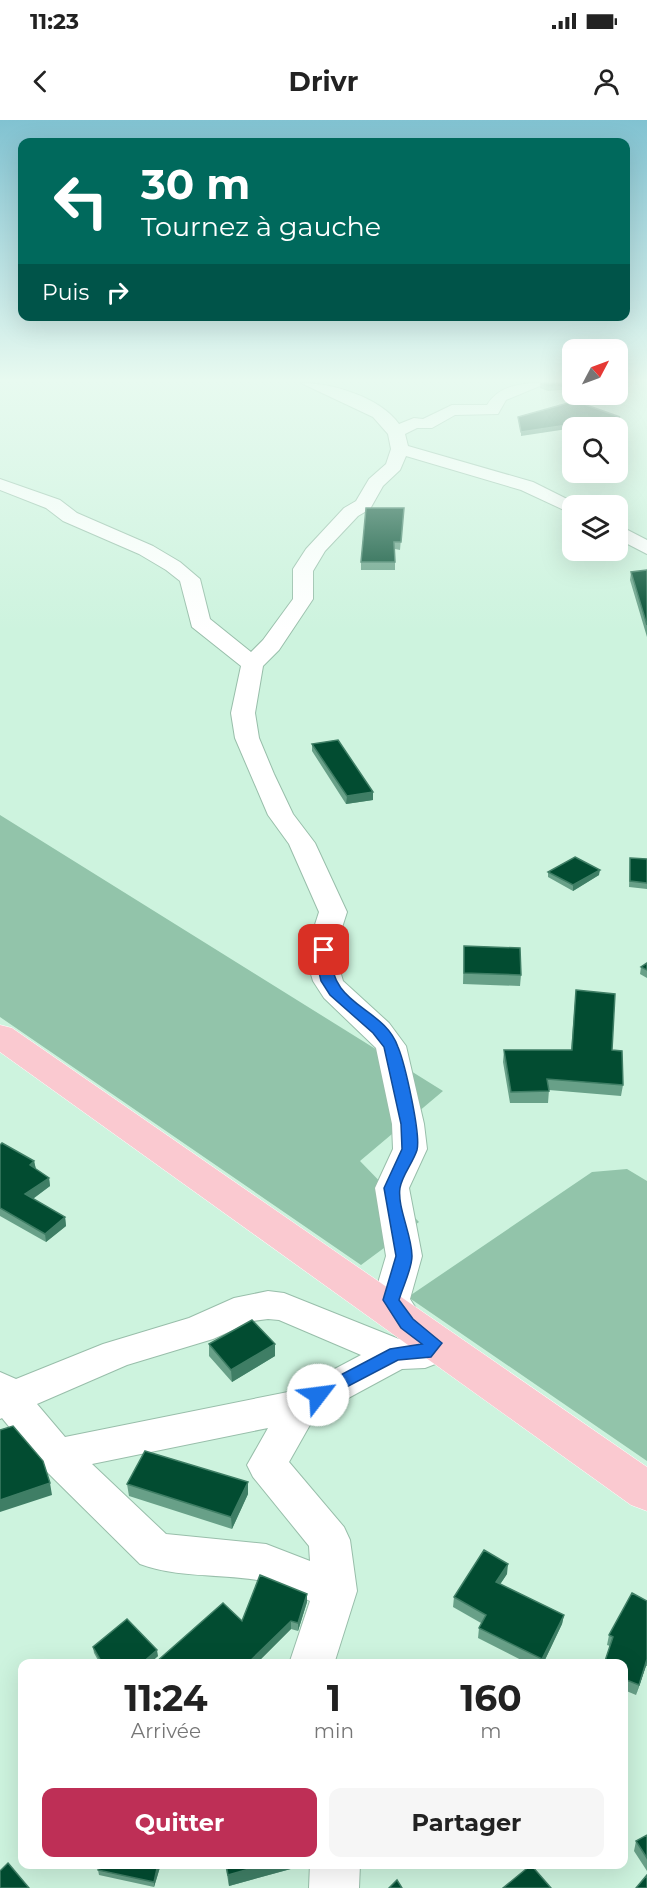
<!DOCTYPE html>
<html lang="fr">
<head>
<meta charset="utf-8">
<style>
  :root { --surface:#fff; --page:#f6f6f6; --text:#222; --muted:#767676; --accent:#be2f56 }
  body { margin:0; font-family:Montserrat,sans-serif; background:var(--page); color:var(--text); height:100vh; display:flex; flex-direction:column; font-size:22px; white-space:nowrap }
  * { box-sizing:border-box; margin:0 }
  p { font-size:20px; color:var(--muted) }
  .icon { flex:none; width:33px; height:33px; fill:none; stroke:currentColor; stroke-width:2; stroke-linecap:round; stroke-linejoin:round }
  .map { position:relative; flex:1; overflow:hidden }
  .drawer { position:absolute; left:18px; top:1539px; width:610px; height:210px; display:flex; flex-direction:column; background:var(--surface); border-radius:12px; box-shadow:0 6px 24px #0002 }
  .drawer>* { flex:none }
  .hud { position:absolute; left:18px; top:18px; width:612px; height:183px; border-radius:12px; box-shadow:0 6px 24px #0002; background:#00695c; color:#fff; overflow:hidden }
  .needle { width:39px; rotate:49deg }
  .controls { position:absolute; left:562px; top:219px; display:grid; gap:12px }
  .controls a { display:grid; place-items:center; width:66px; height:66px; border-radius:12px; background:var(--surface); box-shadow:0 6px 24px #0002; font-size:30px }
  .pin { position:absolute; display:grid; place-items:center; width:51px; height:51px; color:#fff; margin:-26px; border-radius:12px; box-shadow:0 3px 9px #0006 }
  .me { position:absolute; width:66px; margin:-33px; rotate:60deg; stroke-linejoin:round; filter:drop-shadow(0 0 4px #0008) }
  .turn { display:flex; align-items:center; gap:21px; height:126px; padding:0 24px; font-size:27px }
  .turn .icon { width:78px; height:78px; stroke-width:2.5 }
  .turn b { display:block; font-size:42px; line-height:51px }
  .then { display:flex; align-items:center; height:57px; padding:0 24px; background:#0003; gap:12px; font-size:22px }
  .eta { display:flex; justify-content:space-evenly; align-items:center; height:102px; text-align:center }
  .eta b { font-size:36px; font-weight:700; line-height:42px }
  .cta { display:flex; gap:12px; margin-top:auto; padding:12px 24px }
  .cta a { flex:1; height:69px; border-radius:12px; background:var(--accent); color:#fff; font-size:24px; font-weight:700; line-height:69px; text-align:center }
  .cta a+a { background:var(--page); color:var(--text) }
  .status { display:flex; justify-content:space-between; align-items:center; height:42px; padding:0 30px; background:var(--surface); direction:ltr }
  .status svg { height:16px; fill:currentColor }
  header { display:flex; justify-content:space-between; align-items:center; height:78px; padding:0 24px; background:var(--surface); font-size:27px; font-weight:700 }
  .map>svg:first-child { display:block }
  .green { fill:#92c4aa }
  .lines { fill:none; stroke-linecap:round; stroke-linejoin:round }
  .street-casing { stroke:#98beaa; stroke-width:2 }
  .primary-casing { stroke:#fff; stroke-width:1 }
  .street { fill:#fff; fill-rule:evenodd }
  .primary { fill:#fac9d0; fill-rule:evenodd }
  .wall { fill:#68a088 }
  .shaded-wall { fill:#3f7e65 }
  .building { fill:#024c31; stroke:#3f7e65; stroke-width:1.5 }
  .route { fill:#1a73e8; stroke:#114b97; stroke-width:1.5 }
</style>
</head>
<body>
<div class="status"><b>11:23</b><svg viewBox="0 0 49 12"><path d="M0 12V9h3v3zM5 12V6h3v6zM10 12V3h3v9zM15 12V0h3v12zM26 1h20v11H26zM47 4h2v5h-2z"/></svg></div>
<header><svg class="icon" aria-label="back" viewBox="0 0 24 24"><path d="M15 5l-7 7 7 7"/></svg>Drivr<svg class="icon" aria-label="person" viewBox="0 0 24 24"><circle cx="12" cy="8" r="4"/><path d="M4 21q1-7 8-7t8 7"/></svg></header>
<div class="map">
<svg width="647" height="1768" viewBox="0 0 647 1768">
  <rect width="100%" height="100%" fill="#cdf3de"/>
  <path class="green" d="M 0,695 L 443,971 L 360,1041 L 419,1102 L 361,1145 L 0,897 Z
    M 627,1049 L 647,1061 L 647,1341 L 408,1177 L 592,1052 Z"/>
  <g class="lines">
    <g class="street-casing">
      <path id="street" d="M 301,263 C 332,263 380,277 399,304 L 414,298 L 423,299 L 452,285 L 487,285 C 500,264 524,263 547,263 L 506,280 L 498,294 L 455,295 L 432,308 L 417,308 L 405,314 L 408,326 L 533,362 L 581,386 L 573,386 L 573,393 L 566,391 L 521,370 L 406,336 L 400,350 L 383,366 L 370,389 L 358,396 L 325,431 L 313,451 L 313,479 L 279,530 L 263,546 L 255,593 L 259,618 L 274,654 L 293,694 L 315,723 L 347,792 L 339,817 L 338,844 L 343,861 L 389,903 L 406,926 L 424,1004 L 427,1029 L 409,1068 L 422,1136 L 410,1179 L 426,1204 L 421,1212 L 433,1208 L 446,1213 L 452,1223 L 438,1243 L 425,1248 L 402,1249 L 315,1296 L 289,1342 L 344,1407 L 350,1420 L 357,1471 L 334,1544 L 289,1544 L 310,1481 C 295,1475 279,1465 263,1461 C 222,1453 181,1459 140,1444 L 42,1347 L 2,1298 L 0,1299 L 0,1252 L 16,1259 L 103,1224 L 189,1198 L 234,1178 L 268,1171 L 284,1173 L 399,1219 L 415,1219 L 418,1215 L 407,1218 L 394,1214 L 373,1180 L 386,1136 L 375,1068 L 393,1029 L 392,1004 L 376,928 L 324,878 L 313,861 L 308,844 L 311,817 L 319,792 L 289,724 L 268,695 L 235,618 L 231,593 L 241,546 L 192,507 L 180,461 L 166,450 L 139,434 L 63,401 L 46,388 L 0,370 L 0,359 L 60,380 L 77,393 L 153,426 L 180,442 L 200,459 L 210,499 L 251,532 L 263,520 L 293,479 L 293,449 L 306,429 L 344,388 L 356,381 L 369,359 L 386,344 L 391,329 L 388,314 L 373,297 ZM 268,1199 L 279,1200 L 361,1235 L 293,1271 L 65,1317 L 37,1284 L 127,1245 L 213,1219 L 253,1201 ZM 268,1308 L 247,1345 L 253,1357 L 309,1426 L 310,1441 L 266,1424 L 166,1414 L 92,1344 Z
        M 618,405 L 647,420 L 647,434 L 618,419 Z
        M 310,1744 L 360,1744 L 359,1768 L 309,1768 Z"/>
    </g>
    <g class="primary-casing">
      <path id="primary" d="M 0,905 L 12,908 L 647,1347 L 647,1391 L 631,1385 L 0,932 Z"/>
    </g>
    <use href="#street" class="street"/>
    <use href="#primary" class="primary"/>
  </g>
  <path class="wall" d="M 573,263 L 573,269 L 548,271 L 540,268 L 541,264 Z
    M 403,396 L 400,430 L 395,429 L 395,450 L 361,450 L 361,442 Z
    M 647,450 L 647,517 L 630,460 L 631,452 Z
    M 312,624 L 373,672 L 373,680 L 346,684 L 312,631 Z
    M 630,738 L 647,739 L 647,769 L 629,767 Z
    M 548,752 L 599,755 L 573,771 L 548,757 Z
    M 464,826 L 521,855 L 520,866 L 463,864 Z
    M 647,843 L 647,858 L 640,854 L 641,847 Z
    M 575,881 L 612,930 L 623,965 L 621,976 L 549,970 L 548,983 L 510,983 L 503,942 L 504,930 L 571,930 Z
    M 0,1025 L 34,1041 L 36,1049 L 49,1058 L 50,1066 L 33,1079 L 65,1097 L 66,1106 L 46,1122 L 0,1096 Z
    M 209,1224 L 275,1224 L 275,1236 L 232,1262 L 209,1236 Z
    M 248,1362 L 248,1374 L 232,1409 L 129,1376 L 127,1364 Z
    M 507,1454 L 500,1464 L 564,1495 L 562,1504 L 543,1544 L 529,1544 L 478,1518 L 479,1508 L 481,1503 L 453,1487 L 454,1477 Z
    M 307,1474 L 307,1482 L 298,1511 L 291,1509 L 256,1544 L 242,1501 Z
    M 647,1481 L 647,1546 L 646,1546 L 636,1575 L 624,1570 L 624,1544 L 610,1526 L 607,1525 L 609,1515 Z
    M 93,1527 L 158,1536 L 149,1544 L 100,1544 L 94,1533 Z
    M 647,1715 L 647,1751 L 634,1731 L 636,1721 Z
    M 99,1744 L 161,1744 L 154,1767 L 99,1755 L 98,1750 Z
    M 225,1744 L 298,1744 L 298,1747 L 229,1766 Z"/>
  <path class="shaded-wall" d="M 620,297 L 620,301 L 521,316 L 521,312 Z
    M 373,672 L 373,680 L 346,684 L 347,676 Z
    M 600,750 L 599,755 L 573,771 L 573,765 Z
    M 34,1041 L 36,1050 L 30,1045 Z
    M 49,1058 L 50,1066 L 27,1083 L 25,1074 Z
    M 65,1097 L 66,1106 L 46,1122 L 45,1114 Z
    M 275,1224 L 275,1236 L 232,1262 L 231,1250 Z
    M 248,1362 L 248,1374 L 232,1409 L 231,1397 Z
    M 50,1363 L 52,1375 L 0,1392 L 0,1380 Z
    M 508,1444 L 507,1454 L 495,1472 L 496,1462 Z
    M 307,1474 L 307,1482 L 298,1511 L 298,1503 Z
    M 564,1495 L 562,1504 L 543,1544 L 541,1544 L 542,1539 Z
    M 291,1501 L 291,1509 L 256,1544 L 247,1544 Z
    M 157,1530 L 158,1536 L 149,1544 L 141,1544 Z
    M 647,1539 L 646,1546 L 636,1575 L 639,1565 Z
    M 158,1744 L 161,1744 L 154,1767 L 154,1762 Z
    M 267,1744 L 298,1744 L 298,1747 L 229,1766 L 228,1755 Z"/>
  <path class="building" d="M 543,263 L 573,263 L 573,266 L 548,267 L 541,264 Z
    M 575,281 L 620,297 L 521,312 L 518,297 Z
    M 366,388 L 404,388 L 401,422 L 394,422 L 395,442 L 361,442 Z
    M 647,450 L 647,505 L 631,452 Z
    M 338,620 L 373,672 L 347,676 L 312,624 Z
    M 575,737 L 600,750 L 573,765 L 548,752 Z
    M 630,738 L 647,739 L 647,763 L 630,761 Z
    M 464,826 L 520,828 L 521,855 L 464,853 Z
    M 647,843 L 647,850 L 641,847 Z
    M 576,870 L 615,874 L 612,930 L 622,931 L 623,965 L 547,959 L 549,971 L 511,972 L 504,930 L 572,930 Z
    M 2,1023 L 34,1041 L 30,1045 L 49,1058 L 25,1074 L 65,1097 L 45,1114 L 0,1088 L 0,1025 Z
    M 252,1200 L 275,1224 L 231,1250 L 209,1224 Z
    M 13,1306 L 43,1341 L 50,1363 L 0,1380 L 0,1310 Z
    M 145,1331 L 248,1362 L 231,1397 L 127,1364 Z
    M 484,1430 L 508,1444 L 496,1462 L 564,1495 L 542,1539 L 479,1508 L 486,1495 L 454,1477 Z
    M 260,1455 L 307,1474 L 298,1503 L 291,1501 L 247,1544 L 155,1543 L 223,1483 L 242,1501 Z
    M 632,1473 L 647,1481 L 647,1539 L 639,1565 L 624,1559 L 624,1544 L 604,1544 L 613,1517 L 609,1515 Z
    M 127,1499 L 157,1530 L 141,1544 L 115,1544 L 101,1541 L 93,1527 Z
    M 647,1715 L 647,1738 L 636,1721 Z
    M 8,1743 L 29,1768 L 0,1768 L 0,1751 Z
    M 99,1744 L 158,1744 L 154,1762 L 98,1750 Z
    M 226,1744 L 267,1744 L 228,1755 Z
    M 531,1745 L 551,1768 L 503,1768 Z
    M 647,1755 L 647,1768 L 636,1768 Z
    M 397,1760 L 402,1768 L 389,1768 Z"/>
  <linearGradient id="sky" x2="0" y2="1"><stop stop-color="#81c2d1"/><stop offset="0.51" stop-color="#e8faf0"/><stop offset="1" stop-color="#e8faf0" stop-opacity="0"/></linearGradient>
  <rect width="647" height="511" fill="url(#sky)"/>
  <path class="route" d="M 324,826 L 331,830 C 328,888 383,885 398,927 C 405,944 421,1014 417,1030 C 413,1043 402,1055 400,1068 C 397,1087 412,1115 412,1136 C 412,1149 403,1166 399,1180 L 413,1199 L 442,1223 L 431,1237 L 398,1240 L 318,1282 L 312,1280 L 310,1275 L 312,1270 L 390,1229 L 422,1224 L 401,1208 L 383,1180 L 396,1136 L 384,1068 L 402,1029 L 401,1004 L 384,927 L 373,913 L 330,875 L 321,861 L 317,844 L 318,830 Z"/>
</svg>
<div class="controls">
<a><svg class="needle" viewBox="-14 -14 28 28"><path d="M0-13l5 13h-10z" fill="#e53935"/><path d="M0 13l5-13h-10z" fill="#767676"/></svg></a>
<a><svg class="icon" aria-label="search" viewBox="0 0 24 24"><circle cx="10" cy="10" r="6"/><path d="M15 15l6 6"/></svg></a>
<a><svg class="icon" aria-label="layers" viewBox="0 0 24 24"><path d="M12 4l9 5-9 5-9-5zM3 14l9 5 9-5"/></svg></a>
</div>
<div class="pin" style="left:324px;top:830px;background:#d93025"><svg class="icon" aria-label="arrive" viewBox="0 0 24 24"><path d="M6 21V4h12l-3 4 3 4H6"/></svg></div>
<svg class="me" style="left:318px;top:1275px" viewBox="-20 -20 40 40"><circle r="19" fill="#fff"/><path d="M0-13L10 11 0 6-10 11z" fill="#1a73e8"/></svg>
<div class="hud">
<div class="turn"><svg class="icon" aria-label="left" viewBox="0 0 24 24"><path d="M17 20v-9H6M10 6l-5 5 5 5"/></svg><div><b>30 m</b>Tournez à gauche</div></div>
<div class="then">Puis<svg class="icon" aria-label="right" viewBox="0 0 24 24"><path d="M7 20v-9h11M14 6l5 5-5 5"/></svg></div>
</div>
<section class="drawer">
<div class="eta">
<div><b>11:24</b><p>Arrivée</p></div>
<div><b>1</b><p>min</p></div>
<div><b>160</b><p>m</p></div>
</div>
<div class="cta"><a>Quitter</a><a>Partager</a></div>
</section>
</div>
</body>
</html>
